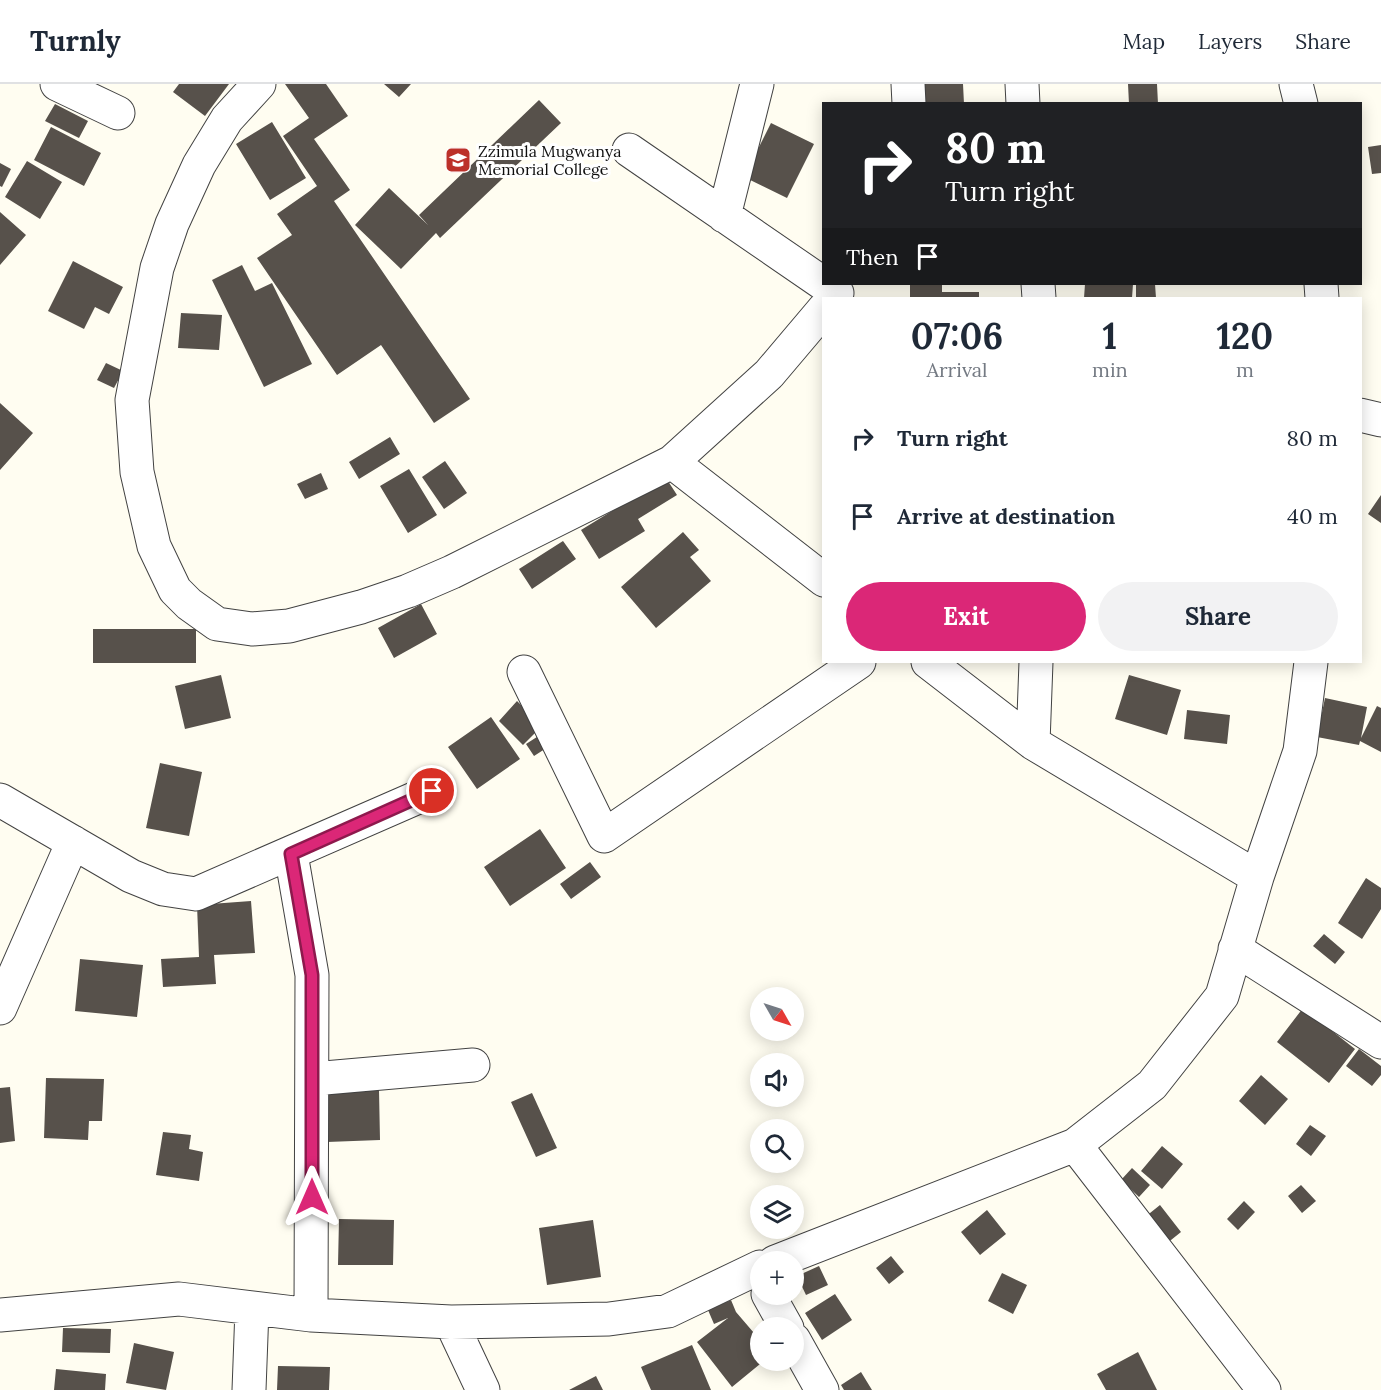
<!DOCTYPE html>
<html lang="en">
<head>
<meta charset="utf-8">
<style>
  :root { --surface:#fff; --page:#f2f2f3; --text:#1f2937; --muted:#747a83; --line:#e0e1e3; --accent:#db2777 }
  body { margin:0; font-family:Lora,serif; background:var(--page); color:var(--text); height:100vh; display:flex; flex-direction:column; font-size:22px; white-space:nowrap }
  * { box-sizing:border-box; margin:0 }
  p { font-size:20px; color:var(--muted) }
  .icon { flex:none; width:33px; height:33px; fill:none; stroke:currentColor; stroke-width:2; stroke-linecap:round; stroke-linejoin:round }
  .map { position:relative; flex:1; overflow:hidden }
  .side { position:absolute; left:822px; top:213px; width:540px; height:366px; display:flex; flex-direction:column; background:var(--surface); border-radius:0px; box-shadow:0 3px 15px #0003 }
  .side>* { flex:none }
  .hud { position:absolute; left:822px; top:18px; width:540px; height:183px; border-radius:0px; box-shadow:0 3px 15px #0003; background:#202124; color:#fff; overflow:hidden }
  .needle { width:39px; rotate:129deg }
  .controls { position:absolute; left:750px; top:903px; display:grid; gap:12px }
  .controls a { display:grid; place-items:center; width:54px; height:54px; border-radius:50%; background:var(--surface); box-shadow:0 3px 15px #0003; font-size:30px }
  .pin { position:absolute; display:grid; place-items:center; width:51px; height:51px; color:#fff; margin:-26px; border:3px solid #fff; border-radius:50%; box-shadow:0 2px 6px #0007 }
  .me { position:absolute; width:66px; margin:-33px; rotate:0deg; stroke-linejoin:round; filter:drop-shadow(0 0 4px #0008) }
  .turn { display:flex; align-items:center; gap:21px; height:126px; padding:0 24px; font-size:27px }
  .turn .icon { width:78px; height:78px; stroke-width:2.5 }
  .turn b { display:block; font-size:42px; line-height:51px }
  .then { display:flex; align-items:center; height:57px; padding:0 24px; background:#0003; gap:12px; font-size:22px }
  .eta { display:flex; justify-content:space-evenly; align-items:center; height:102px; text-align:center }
  .eta b { font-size:36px; font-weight:700; line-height:42px }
  .button { display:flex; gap:12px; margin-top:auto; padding:12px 24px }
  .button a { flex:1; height:69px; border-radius:36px; background:var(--accent); color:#fff; font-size:24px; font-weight:700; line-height:69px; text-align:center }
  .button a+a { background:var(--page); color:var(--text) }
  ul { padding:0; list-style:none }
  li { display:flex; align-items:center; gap:18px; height:78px; padding:0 24px }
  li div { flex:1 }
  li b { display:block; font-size:22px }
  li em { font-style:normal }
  header { display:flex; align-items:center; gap:36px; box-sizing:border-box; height:84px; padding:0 30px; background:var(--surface); border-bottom:2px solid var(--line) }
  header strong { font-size:28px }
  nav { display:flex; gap:33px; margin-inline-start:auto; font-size:21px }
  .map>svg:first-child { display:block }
  .building { fill:#57514b }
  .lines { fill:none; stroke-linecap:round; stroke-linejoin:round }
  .minor-casing { stroke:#424242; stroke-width:35 }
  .minor { stroke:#fff; stroke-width:33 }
  .route-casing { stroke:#8e194d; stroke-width:15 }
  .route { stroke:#db2777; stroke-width:10 }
  .labels { text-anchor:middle; stroke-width:6; stroke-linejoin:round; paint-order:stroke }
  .poi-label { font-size:16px; fill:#0f0f0f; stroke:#fff; text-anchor:start }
</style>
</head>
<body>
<header>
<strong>Turnly</strong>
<nav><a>Map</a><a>Layers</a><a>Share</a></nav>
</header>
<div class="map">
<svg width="1381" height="1306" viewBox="0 0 1381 1306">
  <rect width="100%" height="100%" fill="#fffdf1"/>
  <path class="building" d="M 179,0 L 229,0 L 205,32 L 173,8 Z
    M 285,0 L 326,0 L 348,32 L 314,55 L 350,106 L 334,117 L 470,315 L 434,339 L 381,261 L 337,291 L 257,174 L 292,151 L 277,130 L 317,102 L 283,52 L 309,34 Z
    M 384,0 L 411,0 L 399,13 Z
    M 924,0 L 963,0 L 964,20 L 925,20 Z
    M 1128,0 L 1157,0 L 1158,20 L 1129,20 Z
    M 539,16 L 561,39 L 440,154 L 436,149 L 401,185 L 355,141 L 389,104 L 428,141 L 419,131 Z
    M 55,20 L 88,37 L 79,54 L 45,37 Z
    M 272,38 L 306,94 L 270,116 L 236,60 Z
    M 771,39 L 814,60 L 787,114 L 744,93 Z
    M 51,43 L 101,69 L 84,102 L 34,76 Z
    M 1381,61 L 1381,89 L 1372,90 L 1368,63 Z
    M 27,77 L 62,98 L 40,135 L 5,113 Z
    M 0,79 L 11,85 L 2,103 L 0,102 Z
    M 0,128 L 26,151 L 0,181 Z
    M 73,177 L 123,203 L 109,230 L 95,223 L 84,245 L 48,227 Z
    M 242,181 L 255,207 L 272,199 L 312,280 L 264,303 L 212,196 Z
    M 910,200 L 942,200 L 942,208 L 979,208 L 979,214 L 910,214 Z
    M 1085,200 L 1133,200 L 1132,214 L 1084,214 Z
    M 1136,200 L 1155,200 L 1156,214 L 1136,214 Z
    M 181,229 L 222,231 L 219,266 L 178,264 Z
    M 106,279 L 123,287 L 114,304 L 97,296 Z
    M 0,319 L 33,349 L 0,386 Z
    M 390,353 L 400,370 L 359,395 L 349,378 Z
    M 445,377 L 467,409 L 444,425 L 422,393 Z
    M 409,385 L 437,431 L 408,449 L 380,402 Z
    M 321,389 L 328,405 L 305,415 L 297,400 Z
    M 666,394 L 677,411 L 638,435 L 645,447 L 599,475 L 581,446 Z
    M 1381,411 L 1381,439 L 1368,430 Z
    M 683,448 L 699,466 L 690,473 L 711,497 L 656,544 L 621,503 Z
    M 563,457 L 576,475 L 532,505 L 519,485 Z
    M 421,520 L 437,550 L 394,574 L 378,544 Z
    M 93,545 L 196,545 L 196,579 L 93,579 Z
    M 221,591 L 231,634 L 185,645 L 175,602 Z
    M 1129,591 L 1181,606 L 1167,651 L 1115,635 Z
    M 1325,614 L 1367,623 L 1361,654 L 1377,622 L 1381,624 L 1381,668 L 1360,657 L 1359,661 L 1317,653 Z
    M 517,617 L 542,642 L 523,661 L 499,637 Z
    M 1187,626 L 1230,631 L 1227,660 L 1184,655 Z
    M 491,633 L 520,675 L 477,705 L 448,663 Z
    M 540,651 L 548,663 L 534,672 L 526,660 Z
    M 160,679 L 202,688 L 189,752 L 146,744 Z
    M 540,745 L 566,784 L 510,822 L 484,783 Z
    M 590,778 L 601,793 L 571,815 L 560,800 Z
    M 1366,794 L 1381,804 L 1381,825 L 1362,855 L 1338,839 Z
    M 251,817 L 255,869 L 214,871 L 216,900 L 163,903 L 161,875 L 199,873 L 197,821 Z
    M 1324,850 L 1345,868 L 1335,880 L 1313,862 Z
    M 80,875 L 143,881 L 137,933 L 75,927 Z
    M 1303,924 L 1355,965 L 1329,999 L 1277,958 Z
    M 1359,965 L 1381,982 L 1381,991 L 1372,1002 L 1346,982 Z
    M 1261,991 L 1288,1015 L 1265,1041 L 1239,1017 Z
    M 46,994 L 104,995 L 102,1037 L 89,1037 L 88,1056 L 44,1054 Z
    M 10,1003 L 15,1057 L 0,1059 L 0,1004 Z
    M 379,1006 L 380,1056 L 327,1058 L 326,1008 Z
    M 532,1009 L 557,1064 L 536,1073 L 511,1018 Z
    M 1310,1041 L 1326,1052 L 1311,1072 L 1296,1060 Z
    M 163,1048 L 191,1051 L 189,1065 L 203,1068 L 199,1097 L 156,1091 Z
    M 1162,1062 L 1183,1080 L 1162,1105 L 1141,1087 Z
    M 1132,1084 L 1150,1101 L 1139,1113 L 1121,1096 Z
    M 1301,1101 L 1316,1117 L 1302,1129 L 1288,1112 Z
    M 1244,1117 L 1255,1128 L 1238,1146 L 1227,1135 Z
    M 1160,1121 L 1181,1148 L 1166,1160 L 1145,1133 Z
    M 987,1126 L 1006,1150 L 980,1171 L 961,1148 Z
    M 339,1135 L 394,1136 L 393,1181 L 338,1181 Z
    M 593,1136 L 601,1193 L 547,1201 L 539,1144 Z
    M 891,1172 L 904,1188 L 889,1200 L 876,1184 Z
    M 819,1182 L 828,1201 L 806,1211 L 797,1192 Z
    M 1002,1189 L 1027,1201 L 1013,1230 L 988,1217 Z
    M 835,1210 L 852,1236 L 822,1256 L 805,1229 Z
    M 731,1216 L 736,1228 L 760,1256 L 760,1276 L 765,1276 L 732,1303 L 697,1258 L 728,1234 L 714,1240 L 708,1226 Z
    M 63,1244 L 111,1245 L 110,1269 L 62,1268 Z
    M 134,1259 L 174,1268 L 166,1306 L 126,1299 Z
    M 692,1261 L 711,1306 L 651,1306 L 641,1283 Z
    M 1138,1268 L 1157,1306 L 1106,1306 L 1097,1290 Z
    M 278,1282 L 330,1283 L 329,1306 L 277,1306 Z
    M 56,1285 L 106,1290 L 105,1306 L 54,1306 Z
    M 861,1288 L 872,1306 L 844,1306 L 841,1301 Z
    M 596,1292 L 603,1306 L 569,1306 Z"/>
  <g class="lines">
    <g class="minor-casing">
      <path id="minor" d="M 57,0 L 118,29
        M 259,0 L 227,35 L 199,81 L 172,140 L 157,184 L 132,316 L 137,388 L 154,462 L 175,506 L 189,520 L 217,540 L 252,545 L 289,542 L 361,523 L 408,507 L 452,488 L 672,378 L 769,290 L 824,225
        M 908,0 L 909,20
        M 1022,0 L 1023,20
        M 1296,0 L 1301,20
        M 629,66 L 837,209
        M 724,132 L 757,0
        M 1038,200 L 1039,214
        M 1321,200 L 1322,214
        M 1360,331 L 1381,336
        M 672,378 L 824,496
        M 928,578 L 1033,659 L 1257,793
        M 524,588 L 604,752 L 859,578
        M 1033,659 L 1036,578
        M 0,716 L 131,792 L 163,805 L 196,810 L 432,707
        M 1235,865 L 1381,958
        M 0,924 L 73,758
        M 313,995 L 473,981
        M 1075,1061 L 1264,1306
        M 775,1178 L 1075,1061 L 1152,1001 L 1222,912 L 1257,793 L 1300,667 L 1311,578
        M 768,1210 L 787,1244
        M 0,1231 L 179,1215 L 311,1231 L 312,891 L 291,770
        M 311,1231 L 451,1238 L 609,1235 L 668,1227 L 760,1183
        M 451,1238 L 483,1306
        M 794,1256 L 822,1306
        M 249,1306 L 252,1225"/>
    </g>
    <use href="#minor" class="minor"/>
  </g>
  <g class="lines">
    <g class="route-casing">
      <path id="route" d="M 312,1113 L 312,891 L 291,770 L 432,707"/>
    </g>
    <use href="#route" class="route"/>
  </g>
  <defs>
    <g id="school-square" transform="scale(1.35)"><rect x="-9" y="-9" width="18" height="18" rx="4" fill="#bc312a" stroke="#fff"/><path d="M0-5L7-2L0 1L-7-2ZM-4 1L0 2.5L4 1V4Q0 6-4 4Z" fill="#fff"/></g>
  </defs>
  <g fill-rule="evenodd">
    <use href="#school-square" x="458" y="76"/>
  </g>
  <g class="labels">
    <g class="poi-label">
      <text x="478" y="73">Zzimula Mugwanya<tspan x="478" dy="18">Memorial College</tspan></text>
    </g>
  </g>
</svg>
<div class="controls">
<a><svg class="needle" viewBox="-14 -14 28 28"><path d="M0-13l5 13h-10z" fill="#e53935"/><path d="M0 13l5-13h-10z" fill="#747a83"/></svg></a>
<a><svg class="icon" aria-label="sound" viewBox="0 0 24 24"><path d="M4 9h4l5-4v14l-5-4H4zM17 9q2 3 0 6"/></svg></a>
<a><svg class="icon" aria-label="search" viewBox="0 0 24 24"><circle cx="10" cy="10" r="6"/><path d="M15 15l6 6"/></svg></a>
<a><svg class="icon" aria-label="layers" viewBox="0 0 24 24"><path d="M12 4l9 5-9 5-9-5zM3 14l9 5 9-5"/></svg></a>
<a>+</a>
<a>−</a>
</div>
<div class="pin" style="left:432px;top:707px;background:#d93025"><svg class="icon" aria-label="arrive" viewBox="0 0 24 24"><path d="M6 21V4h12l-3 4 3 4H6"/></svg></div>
<svg class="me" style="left:312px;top:1113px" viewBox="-20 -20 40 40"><path d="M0-17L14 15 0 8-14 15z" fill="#db2777" stroke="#fff" stroke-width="4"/></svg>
<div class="hud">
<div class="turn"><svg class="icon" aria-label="right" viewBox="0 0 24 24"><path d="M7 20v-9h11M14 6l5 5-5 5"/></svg><div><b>80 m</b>Turn right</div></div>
<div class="then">Then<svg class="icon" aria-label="arrive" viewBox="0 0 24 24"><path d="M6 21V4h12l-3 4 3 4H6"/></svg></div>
</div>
<section class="side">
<div class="eta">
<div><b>07:06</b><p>Arrival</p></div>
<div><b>1</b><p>min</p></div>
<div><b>120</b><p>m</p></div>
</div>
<ul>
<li><svg class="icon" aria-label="right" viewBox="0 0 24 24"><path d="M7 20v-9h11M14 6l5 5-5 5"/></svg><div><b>Turn right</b></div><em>80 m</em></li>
<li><svg class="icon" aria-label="arrive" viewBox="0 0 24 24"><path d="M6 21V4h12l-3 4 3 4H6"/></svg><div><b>Arrive at destination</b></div><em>40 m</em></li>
</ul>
<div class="button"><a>Exit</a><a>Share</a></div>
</section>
</div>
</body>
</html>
